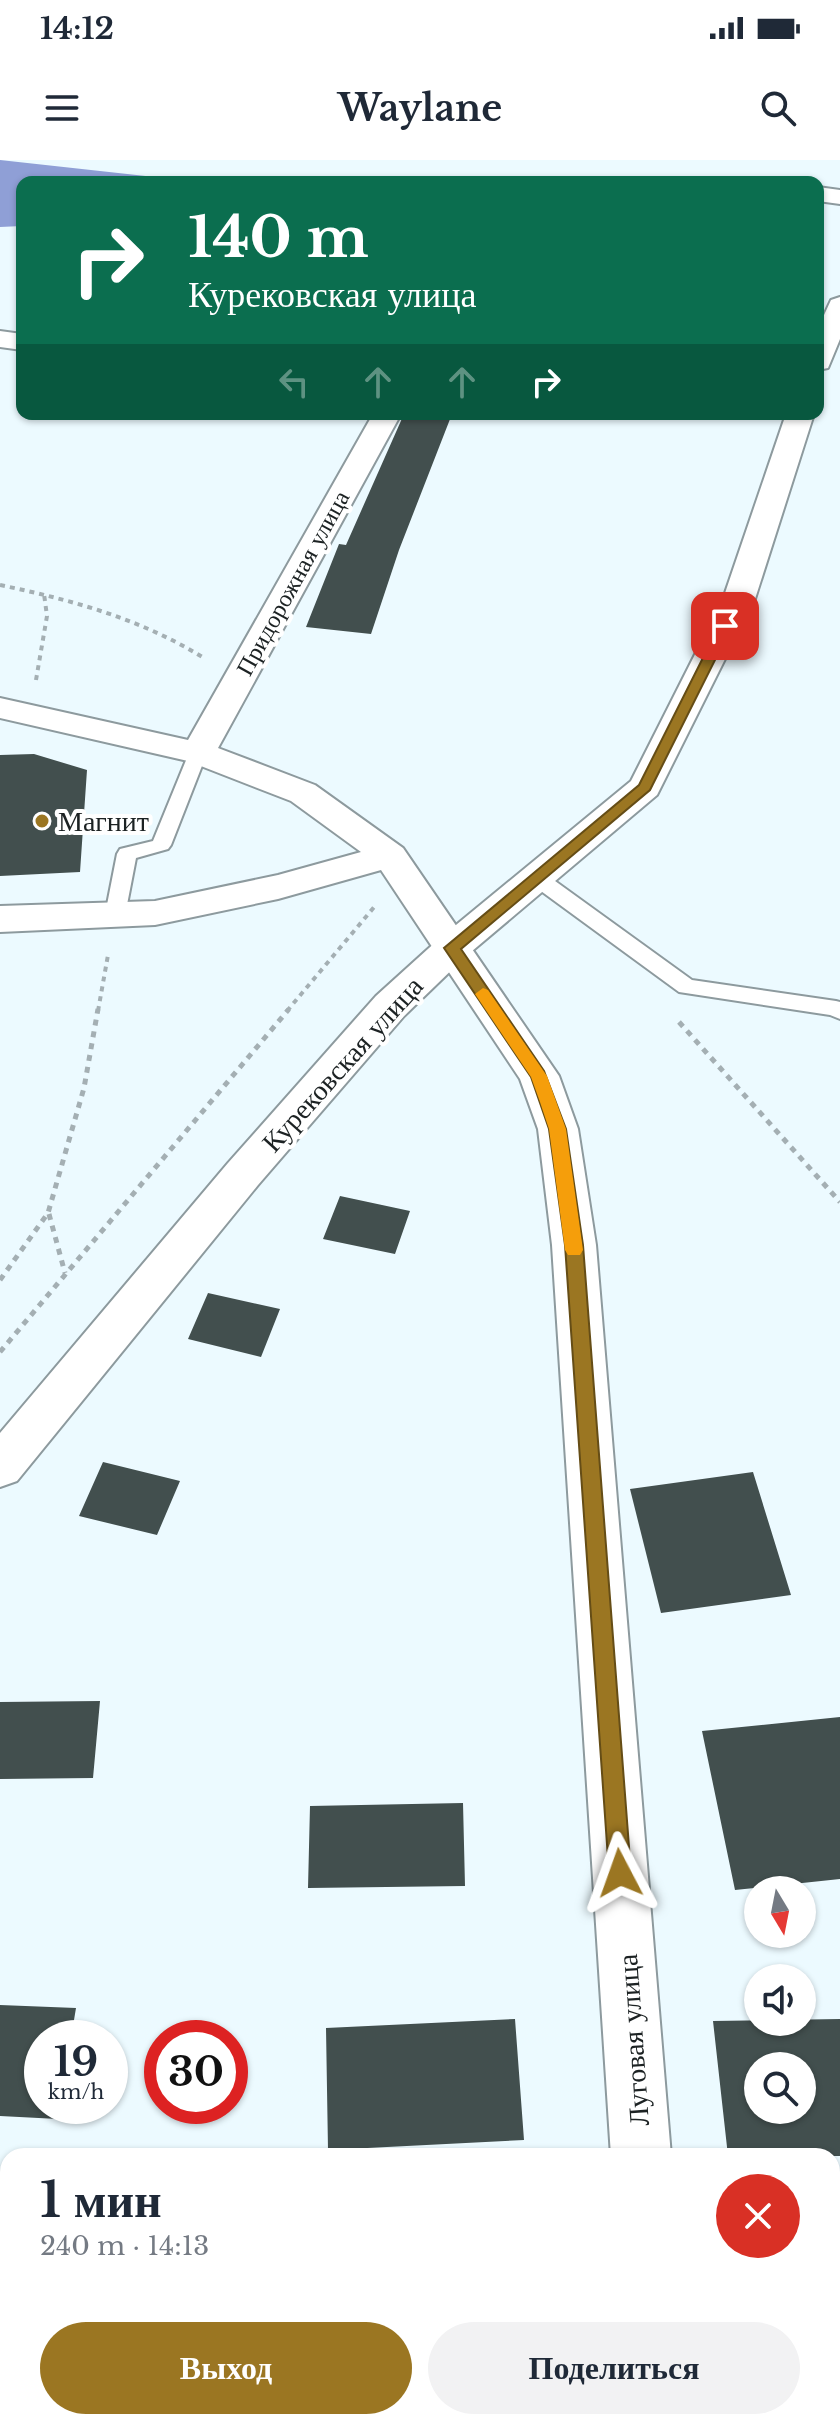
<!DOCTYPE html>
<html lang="ru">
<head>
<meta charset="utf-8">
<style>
  :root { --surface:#fff; --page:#f2f2f3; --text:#1f2937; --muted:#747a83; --accent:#9b7622 }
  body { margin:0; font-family:"Libre Baskerville",serif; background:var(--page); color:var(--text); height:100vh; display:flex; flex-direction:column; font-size:30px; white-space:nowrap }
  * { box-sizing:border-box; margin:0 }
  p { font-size:26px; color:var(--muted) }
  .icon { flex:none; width:44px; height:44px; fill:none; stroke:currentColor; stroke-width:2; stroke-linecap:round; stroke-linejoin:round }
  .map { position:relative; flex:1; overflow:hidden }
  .panel { position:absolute; left:0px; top:1988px; width:840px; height:282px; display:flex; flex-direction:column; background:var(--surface); border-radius:24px 24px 0 0; box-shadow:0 2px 6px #0004 }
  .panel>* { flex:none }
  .top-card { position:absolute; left:16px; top:16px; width:808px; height:244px; border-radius:16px; box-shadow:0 2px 6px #0004; background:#0b6e4f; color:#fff; overflow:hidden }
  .needle { width:52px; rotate:170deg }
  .fabs { position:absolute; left:744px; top:1716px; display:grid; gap:16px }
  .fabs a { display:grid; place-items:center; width:72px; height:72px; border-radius:50%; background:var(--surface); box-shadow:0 2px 6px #0004; font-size:40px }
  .speed { position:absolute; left:24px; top:1860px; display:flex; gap:16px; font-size:40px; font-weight:700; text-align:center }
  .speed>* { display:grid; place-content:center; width:104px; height:104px; border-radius:50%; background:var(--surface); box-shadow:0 2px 6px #0004; line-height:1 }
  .speed small { font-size:20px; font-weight:400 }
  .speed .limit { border:12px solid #d22; background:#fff; color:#111 }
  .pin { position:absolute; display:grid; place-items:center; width:68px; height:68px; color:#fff; margin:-34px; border-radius:16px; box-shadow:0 4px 12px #0006 }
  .me { position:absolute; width:88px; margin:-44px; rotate:356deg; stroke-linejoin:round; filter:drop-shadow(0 0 6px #0008) }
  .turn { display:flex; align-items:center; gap:28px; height:168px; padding:0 40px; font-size:36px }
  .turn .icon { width:104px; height:104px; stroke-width:2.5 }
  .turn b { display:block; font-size:56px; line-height:68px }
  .lanes { display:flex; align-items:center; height:76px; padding:0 40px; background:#0003; justify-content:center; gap:40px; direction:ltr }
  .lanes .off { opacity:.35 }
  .round { display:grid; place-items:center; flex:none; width:84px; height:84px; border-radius:42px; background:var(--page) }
  .headline { display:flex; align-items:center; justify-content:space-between; height:136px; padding:0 40px }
  h1 { font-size:48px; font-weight:700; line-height:60px }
  .cta { display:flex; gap:16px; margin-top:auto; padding:16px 40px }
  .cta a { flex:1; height:92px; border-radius:48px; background:var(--accent); color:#fff; font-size:32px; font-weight:700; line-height:92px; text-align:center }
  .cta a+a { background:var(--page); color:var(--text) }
  .status { display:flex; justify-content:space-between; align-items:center; height:56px; padding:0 40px; background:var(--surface); direction:ltr }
  .status svg { height:22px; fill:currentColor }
  header { display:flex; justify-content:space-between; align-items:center; height:104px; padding:0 40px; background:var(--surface); font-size:36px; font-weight:700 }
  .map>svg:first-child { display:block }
  .water { fill:#8f9fd6 }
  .building { fill:#424f4e; fill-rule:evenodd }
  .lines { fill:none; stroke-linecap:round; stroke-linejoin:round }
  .lane-casing { stroke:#8d9a9e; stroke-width:4 }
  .street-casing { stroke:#8d9a9e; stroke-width:4 }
  .secondary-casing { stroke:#8d9a9e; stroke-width:4 }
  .path-far1 { stroke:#a4afb3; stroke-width:4; stroke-dasharray:5 5; stroke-linecap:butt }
  .path { stroke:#a4afb3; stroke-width:5; stroke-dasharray:6 6; stroke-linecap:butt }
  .lane { fill:#fff; fill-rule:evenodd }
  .street { fill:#fff; fill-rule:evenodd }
  .secondary { fill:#fff; fill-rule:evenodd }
  .route { fill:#9b7622; stroke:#654d16; stroke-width:2 }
  .slow { fill:#f59e0b }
  .poi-dot { fill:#9b7622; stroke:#fff; stroke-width:3 }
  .labels { text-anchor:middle; stroke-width:8; stroke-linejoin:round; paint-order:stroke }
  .far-street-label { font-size:24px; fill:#1c2223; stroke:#fff }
  .poi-label { font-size:28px; fill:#1c2223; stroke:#fff; text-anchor:start }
  .street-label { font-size:28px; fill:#1c2223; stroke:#fff }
</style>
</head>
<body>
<div class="status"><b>14:12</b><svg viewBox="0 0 49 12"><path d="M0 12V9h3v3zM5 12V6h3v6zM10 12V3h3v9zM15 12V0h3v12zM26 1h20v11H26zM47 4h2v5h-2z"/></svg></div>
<header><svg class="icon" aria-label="menu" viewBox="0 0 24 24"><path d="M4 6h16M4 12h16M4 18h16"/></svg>Waylane<svg class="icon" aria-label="search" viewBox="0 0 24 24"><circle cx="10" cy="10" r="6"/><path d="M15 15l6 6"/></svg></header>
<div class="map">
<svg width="840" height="2269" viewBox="0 0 840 2269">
  <rect width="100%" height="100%" fill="#ecfaff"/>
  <path class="water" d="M 0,0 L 200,22 L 22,22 L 22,66 L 0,67 Z"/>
  <path class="building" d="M 404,254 L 452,254 L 399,390 L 371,474 L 306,467 L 339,384 L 346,385 Z
    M 34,594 L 87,610 L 80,712 L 0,716 L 0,595 Z
    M 340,1036 L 410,1051 L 395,1094 L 323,1079 Z
    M 208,1133 L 280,1149 L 261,1197 L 188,1179 Z
    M 103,1302 L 180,1321 L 157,1375 L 79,1356 Z
    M 753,1312 L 791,1435 L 661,1453 L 630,1329 Z
    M 100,1541 L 93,1618 L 0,1619 L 0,1542 Z
    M 840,1557 L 840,1719 L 735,1730 L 702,1571 Z
    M 463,1643 L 465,1726 L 308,1728 L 310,1646 Z
    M 0,1845 L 76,1848 L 71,1878 L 42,1878 L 42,1946 L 61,1946 L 58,1959 L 0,1956 Z
    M 515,1859 L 524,1980 L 328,1990 L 326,1868 Z
    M 840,1859 L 840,1996 L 728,1996 L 713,1861 ZM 758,1906 L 802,1906 L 802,1950 L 758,1950 Z"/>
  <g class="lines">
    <g class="lane-casing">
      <path id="lane" d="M 198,587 L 207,593 L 171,685 L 168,689 L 136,698 L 125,755 L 115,762 L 108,760 L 105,755 L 117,694 L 120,689 L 153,681 L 189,593 Z
        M 537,711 L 544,713 L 692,820 L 836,841 L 840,842 L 840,859 L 830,855 L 679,832 L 530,723 L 527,718 L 530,713 Z"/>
    </g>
    <g class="street-casing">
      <path id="street" d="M 818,27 L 840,30 L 840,44 L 818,41 Z
        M 0,171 L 22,174 L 22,190 L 0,187 Z
        M 373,254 L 401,254 L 218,588 L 315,625 L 403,688 L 559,916 L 578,969 L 596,1085 L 671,1996 L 611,1996 L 552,1085 L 538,969 L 520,919 L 381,710 L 278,739 L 155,765 L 0,772 L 0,746 L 155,741 L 278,715 L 361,692 L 291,641 L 188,601 L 0,558 L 0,538 L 188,580 Z
        M 629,2262 L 693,2262 L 693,2269 L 629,2269 Z"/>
    </g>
    <g class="secondary-casing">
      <path id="secondary" d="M 840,137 L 840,179 L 828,208 L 818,210 L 818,168 L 831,140 Z
        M 786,254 L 814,254 L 755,439 L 657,635 L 465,797 L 404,856 L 258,1025 L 17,1321 L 0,1327 L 0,1273 L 228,1003 L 376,836 L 439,779 L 631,621 L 723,439 Z"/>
    </g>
    <path class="path-far1" d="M 0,425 C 72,440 141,459 204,498
      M 36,520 L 47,456 L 44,434
      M 98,851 L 108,795
      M 287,851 L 375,746"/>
    <path class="path" d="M 679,862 L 840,1042
      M 49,1054 L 65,1113
      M 0,1120 L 48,1053 L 84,928 L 98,849
      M 0,1192 L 289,849"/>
    <use href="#lane" class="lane"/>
    <use href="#street" class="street"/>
    <use href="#secondary" class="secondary"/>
  </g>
  <path class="route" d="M 725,462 L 732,466 L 650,630 L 461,789 L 544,911 L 566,969 L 583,1085 L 631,1713 L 628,1721 L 620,1724 L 612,1721 L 609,1713 L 565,1085 L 549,969 L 531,917 L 444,788 L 639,625 L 719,466 Z"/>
  <path class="slow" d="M 483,828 L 488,830 L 547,916 L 566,969 L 583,1090 L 580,1095 L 568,1095 L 565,1090 L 549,969 L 540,942 L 531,917 L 475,834 Z"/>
  <circle class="poi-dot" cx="42" cy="661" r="8"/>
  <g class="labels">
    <g class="far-street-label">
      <text transform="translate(293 423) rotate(-61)" y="8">Придорожная улица</text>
    </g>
    <g class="poi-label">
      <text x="58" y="671">Магнит</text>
    </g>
    <g class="street-label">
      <text transform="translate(342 904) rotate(-48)" y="10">Курековская улица</text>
      <text transform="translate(633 1880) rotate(-94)" y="10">Луговая улица</text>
    </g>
  </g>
</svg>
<div class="fabs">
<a><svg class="needle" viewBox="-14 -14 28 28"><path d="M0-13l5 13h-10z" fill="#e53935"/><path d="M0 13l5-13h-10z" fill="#747a83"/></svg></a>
<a><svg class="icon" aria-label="sound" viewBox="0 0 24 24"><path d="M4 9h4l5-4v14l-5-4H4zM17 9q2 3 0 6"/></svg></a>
<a><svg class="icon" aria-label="search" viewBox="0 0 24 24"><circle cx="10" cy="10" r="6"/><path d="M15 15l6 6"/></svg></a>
</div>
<div class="speed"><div>19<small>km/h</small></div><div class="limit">30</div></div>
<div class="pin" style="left:725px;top:466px;background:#d93025"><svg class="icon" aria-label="arrive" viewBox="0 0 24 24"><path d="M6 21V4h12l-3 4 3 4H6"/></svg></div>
<svg class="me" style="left:620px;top:1713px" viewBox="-20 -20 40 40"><path d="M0-17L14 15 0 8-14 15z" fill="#9b7622" stroke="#fff" stroke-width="4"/></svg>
<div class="top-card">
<div class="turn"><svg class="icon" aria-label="right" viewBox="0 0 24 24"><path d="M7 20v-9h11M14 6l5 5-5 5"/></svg><div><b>140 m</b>Курековская улица</div></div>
<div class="lanes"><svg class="icon off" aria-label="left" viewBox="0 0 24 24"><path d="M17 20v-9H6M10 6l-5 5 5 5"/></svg><svg class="icon off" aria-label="ahead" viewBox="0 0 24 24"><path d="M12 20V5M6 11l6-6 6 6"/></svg><svg class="icon off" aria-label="ahead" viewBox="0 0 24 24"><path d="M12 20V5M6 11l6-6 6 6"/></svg><svg class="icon" aria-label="right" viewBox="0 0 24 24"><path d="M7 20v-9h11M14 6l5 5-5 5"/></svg></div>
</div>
<section class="panel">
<div class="headline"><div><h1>1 мин</h1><p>240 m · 14:13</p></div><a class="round" style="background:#d93025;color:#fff"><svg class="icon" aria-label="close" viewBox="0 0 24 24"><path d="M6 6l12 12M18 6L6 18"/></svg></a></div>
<div class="cta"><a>Выход</a><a>Поделиться</a></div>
</section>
</div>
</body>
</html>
